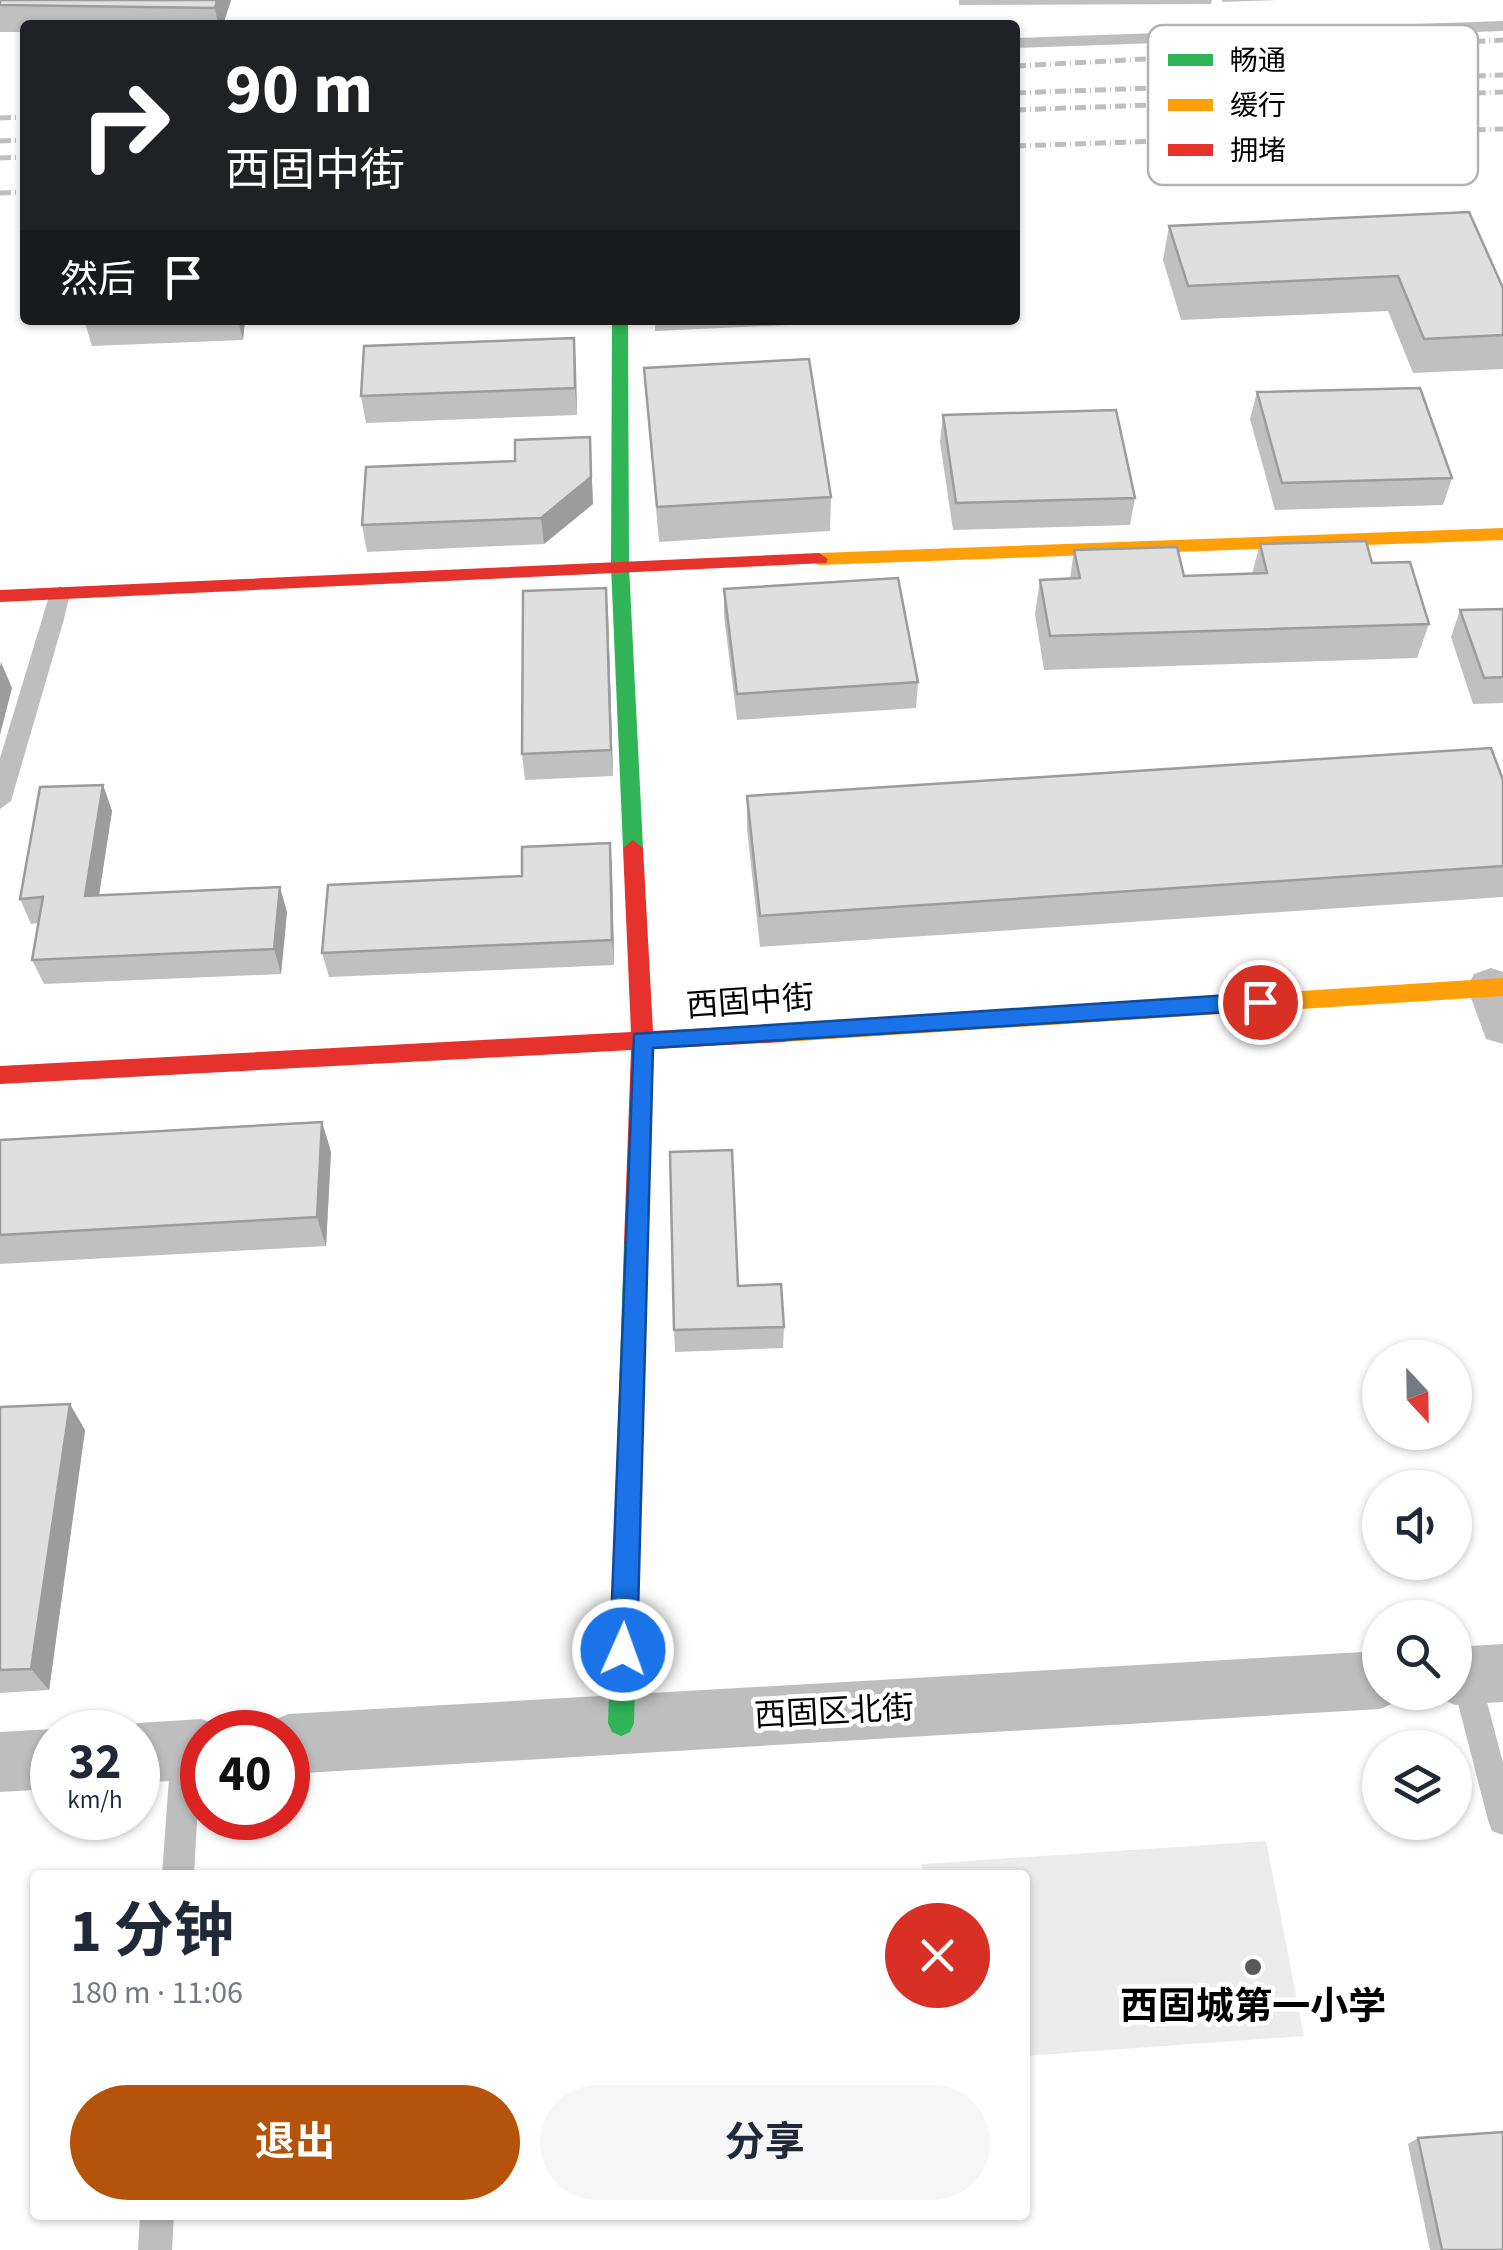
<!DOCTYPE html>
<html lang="zh">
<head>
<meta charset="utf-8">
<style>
  :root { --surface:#fff; --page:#f6f6f7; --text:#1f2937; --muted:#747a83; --accent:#b45309 }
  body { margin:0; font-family:"Source Sans 3","Noto Sans SC",sans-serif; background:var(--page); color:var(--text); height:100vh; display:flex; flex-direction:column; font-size:38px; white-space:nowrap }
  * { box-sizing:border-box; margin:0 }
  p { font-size:32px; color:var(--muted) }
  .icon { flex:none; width:55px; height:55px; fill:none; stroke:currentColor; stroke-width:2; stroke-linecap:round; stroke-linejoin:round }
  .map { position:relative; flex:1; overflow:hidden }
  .details { position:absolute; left:30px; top:1870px; width:1000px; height:350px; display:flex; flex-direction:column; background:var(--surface); border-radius:10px; box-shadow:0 2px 8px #0004 }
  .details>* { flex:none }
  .guide { position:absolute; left:20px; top:20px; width:1000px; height:305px; border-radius:10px; box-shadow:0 2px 8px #0004; background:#202124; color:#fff; overflow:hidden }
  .needle { width:65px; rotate:158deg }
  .controls { position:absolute; left:1362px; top:1340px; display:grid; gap:20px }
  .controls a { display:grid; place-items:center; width:110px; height:110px; border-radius:50%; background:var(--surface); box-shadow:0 2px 8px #0004; font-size:50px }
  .speed { position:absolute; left:30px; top:1710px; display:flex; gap:20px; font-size:50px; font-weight:700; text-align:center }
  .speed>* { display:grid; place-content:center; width:130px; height:130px; border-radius:50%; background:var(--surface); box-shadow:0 2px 8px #0004; line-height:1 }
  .speed small { font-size:25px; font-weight:400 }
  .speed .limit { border:15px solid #d22; background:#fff; color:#111 }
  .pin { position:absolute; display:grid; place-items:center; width:85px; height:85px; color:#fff; margin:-42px; border:5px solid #fff; border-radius:50%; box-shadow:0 2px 10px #0007 }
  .me { position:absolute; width:110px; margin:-55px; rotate:2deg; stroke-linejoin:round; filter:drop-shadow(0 0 8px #0008) }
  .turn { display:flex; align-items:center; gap:35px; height:210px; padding:0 40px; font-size:45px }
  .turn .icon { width:130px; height:130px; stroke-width:2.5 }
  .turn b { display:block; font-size:70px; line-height:85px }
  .then { display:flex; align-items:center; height:95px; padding:0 40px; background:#0003; gap:20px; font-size:38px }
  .round { display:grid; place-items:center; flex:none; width:105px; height:105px; border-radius:52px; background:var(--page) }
  .headline { display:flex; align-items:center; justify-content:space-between; height:170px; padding:0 40px }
  h1 { font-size:60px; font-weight:700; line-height:75px }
  .primary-button { display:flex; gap:20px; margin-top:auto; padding:20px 40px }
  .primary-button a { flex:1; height:115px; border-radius:60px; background:var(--accent); color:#fff; font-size:40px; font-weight:700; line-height:115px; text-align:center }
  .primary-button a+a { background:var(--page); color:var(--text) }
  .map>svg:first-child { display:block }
  .green { fill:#ececec }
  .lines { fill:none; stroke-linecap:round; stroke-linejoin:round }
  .lane { fill:#bebebe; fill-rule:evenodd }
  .street { fill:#bebebe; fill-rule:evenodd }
  .fast { fill:#30b455; fill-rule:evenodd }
  .slow { fill:#ff9f0a; fill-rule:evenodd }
  .jam { fill:#e5322d; fill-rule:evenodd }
  .rail { stroke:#bebebe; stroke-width:5; stroke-dasharray:11 4 1 4; stroke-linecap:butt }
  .wall { fill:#c0c0c0 }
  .shaded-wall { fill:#9c9c9c }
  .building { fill:#dfdfdf; stroke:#9c9c9c; stroke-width:2.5 }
  .route { fill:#1a73e8; stroke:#114b97; stroke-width:2.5 }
  .poi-dot { fill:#595959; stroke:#fff; stroke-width:4 }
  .labels { text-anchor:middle; stroke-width:9; stroke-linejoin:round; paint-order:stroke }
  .street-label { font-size:32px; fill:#000; stroke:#fff }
  .near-poi-label { font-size:38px; font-weight:bold; fill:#000; stroke:#fff }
  .key { fill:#fff; stroke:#b2b2b2; stroke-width:2.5 }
  .key-label { font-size:28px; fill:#000 }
</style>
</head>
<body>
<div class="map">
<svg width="1503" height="2250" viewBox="0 0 1503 2250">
  <rect width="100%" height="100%" fill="#fff"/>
  <path class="green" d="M 1266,1841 L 1304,2036 L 1025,2056 L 1025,1875 L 923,1875 L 922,1864 Z"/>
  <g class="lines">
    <path class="lane" d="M 1503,21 L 1503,31 L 1015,48 L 1015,38 Z
      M 60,586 L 70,593 L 64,619 L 11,801 L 0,809 L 0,758 L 50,593 Z
      M 1465,1661 L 1475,1665 L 1480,1675 L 1503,1763 L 1503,1835 L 1492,1831 L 1488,1820 L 1455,1692 L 1455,1665 Z
      M 186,1735 L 197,1739 L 201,1750 L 194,1875 L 162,1875 L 171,1750 L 175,1739 Z
      M 140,2215 L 174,2215 L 172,2250 L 138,2250 Z"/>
    <path class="street" d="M 1491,968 L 1503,972 L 1503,1044 L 1486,1039 L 1467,987 L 1474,974 Z
      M 1503,1644 L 1503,1702 L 1455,1705 L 1434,1696 L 1433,1692 L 1455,1692 L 1455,1647 Z
      M 1380,1651 L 1380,1692 L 1404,1692 L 1401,1700 L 1380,1709 L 288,1774 L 288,1732 L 263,1732 L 267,1723 L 288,1714 Z
      M 202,1719 L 223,1728 L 225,1732 L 202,1732 L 202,1779 L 138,1783 L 138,1732 L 117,1732 L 138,1723 Z
      M 52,1729 L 60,1732 L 52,1732 L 52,1789 L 0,1792 L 0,1732 Z"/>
    <path class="fast" d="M 612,320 L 628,320 L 629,566 L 643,848 L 633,856 L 623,848 L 611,566 Z
      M 636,1233 L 644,1236 L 648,1243 L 634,1723 L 630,1732 L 621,1736 L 612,1732 L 608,1723 L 624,1243 L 628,1236 Z"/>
    <path class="slow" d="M 1503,528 L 1503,540 L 819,565 L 810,559 L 819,553 Z
      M 1503,978 L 1503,996 L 784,1042 L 776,1039 L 773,1033 L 776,1027 L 784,1024 Z"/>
    <path class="jam" d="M 819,553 L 828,559 L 826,563 L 0,602 L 0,590 Z
      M 633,840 L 643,848 L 653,1031 L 784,1024 L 792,1027 L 795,1033 L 792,1039 L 784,1042 L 653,1049 L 648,1243 L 644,1250 L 636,1253 L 628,1250 L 624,1243 L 631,1050 L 0,1084 L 0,1066 L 631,1032 L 623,848 Z"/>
    <path class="rail" d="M 1015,66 L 1503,40
      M 1015,93 L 1503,75
      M 1015,110 L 1503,92
      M 0,118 L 25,117
      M 0,141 L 25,140
      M 1015,146 L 1503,129
      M 0,158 L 25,157
      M 0,193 L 25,192"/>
  </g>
  <path class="wall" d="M 0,0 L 231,0 L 223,25 L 25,25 L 25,32 L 0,32 Z
    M 959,0 L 1212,0 L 1211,4 L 959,5 Z
    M 1222,0 L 1277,0 L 1222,2 Z
    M 1169,226 L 1503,288 L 1503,369 L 1413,373 L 1388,311 L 1181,320 L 1163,260 Z
    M 84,320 L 245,320 L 243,340 L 92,346 Z
    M 655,320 L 898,320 L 655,331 Z
    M 574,338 L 577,415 L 366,423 L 361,396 Z
    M 644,368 L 831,497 L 830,531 L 659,542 Z
    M 1257,392 L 1452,478 L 1443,505 L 1275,510 L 1250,419 Z
    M 943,415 L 1135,498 L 1130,525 L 953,530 L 940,442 Z
    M 590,437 L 593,504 L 544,544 L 367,552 L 362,525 L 515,461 Z
    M 1260,544 L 1372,563 L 1429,624 L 1417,658 L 1044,670 L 1035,614 L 1040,580 L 1070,579 L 1074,550 L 1184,576 L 1252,574 Z
    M 724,589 L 918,682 L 916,708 L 737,720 L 724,616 Z
    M 1503,609 L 1503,703 L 1473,704 L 1451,637 L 1460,610 Z
    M 608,614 L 613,776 L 525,780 L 522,754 Z
    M 1503,780 L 1503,897 L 760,947 L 747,829 L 747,796 Z
    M 103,785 L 112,811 L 99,895 L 287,912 L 281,974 L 44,984 L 32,960 L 39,923 L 31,924 L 20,899 Z
    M 610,843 L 612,869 L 614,965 L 329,977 L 322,953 Z
    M 322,1122 L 331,1152 L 326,1246 L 0,1264 L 0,1140 Z
    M 738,1286 L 784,1327 L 783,1348 L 675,1352 L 674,1330 Z
    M 0,1407 L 85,1430 L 49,1690 L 0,1693 Z
    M 1418,2138 L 1503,2250 L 1430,2250 L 1408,2144 Z"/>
  <path class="shaded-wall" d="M 217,0 L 231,0 L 223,25 L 218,25 L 215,8 Z
    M 238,320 L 245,320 L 243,340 Z
    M 574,338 L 576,365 L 577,415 L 575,388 Z
    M 590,437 L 593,504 L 544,544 L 541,518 Z
    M 606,588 L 608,614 L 613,776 L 611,750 Z
    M 1,662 L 12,688 L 0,735 L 0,667 Z
    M 103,785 L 112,811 L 95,921 L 85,896 Z
    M 610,843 L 612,869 L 614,965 L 612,940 Z
    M 280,887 L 287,912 L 281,974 L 274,949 Z
    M 322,1122 L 331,1152 L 326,1246 L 317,1217 Z
    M 70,1404 L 85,1430 L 49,1690 L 31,1669 Z"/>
  <path class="building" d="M 0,0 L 217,0 L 215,8 L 0,5 Z
    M 1469,212 L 1503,288 L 1503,335 L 1424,339 L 1398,276 L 1188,286 L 1169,226 Z
    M 574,338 L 575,388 L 361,396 L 364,346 Z
    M 809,359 L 831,497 L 657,507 L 644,368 Z
    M 1420,388 L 1452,478 L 1282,483 L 1257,392 Z
    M 1116,410 L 1135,498 L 956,503 L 943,415 Z
    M 590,437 L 591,477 L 541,518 L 362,525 L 366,467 L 515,461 L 515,440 Z
    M 1366,541 L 1372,563 L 1410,562 L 1429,624 L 1050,636 L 1040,580 L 1080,578 L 1074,550 L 1177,547 L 1184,576 L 1267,573 L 1260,544 Z
    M 898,578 L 918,682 L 737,694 L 724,589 Z
    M 606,588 L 611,750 L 522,754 L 523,591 Z
    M 1503,609 L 1503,677 L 1484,678 L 1460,610 Z
    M 1491,748 L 1503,780 L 1503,866 L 760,916 L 747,796 Z
    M 103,785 L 85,896 L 280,887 L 274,949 L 32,960 L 43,897 L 20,899 L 40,787 Z
    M 610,843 L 612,940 L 322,953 L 328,885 L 522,876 L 522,847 Z
    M 322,1122 L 317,1217 L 0,1235 L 0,1140 Z
    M 732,1150 L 738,1286 L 781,1284 L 784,1327 L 674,1330 L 670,1152 Z
    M 70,1404 L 31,1669 L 0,1670 L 0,1407 Z
    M 1503,2132 L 1503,2250 L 1442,2250 L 1418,2138 Z"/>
  <path class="route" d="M 1260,993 L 1270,1002 L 1260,1010 L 653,1048 L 637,1650 L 633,1659 L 623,1662 L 614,1659 L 610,1650 L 634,1034 Z"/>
  <circle class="poi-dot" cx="1253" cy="1967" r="10"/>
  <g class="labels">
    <g class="street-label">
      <text transform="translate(750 1001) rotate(-4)" y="11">西固中街</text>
      <text transform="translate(834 1711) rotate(-3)" y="11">西固区北街</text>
    </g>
    <g class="near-poi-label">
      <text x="1253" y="2019">西固城第一小学</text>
    </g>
  </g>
  <rect x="1148" y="25" width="330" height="160" rx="15" class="key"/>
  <rect x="1168" y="54" width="45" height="12" fill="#30b455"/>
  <rect x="1168" y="99" width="45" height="12" fill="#ff9f0a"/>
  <rect x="1168" y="144" width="45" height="12" fill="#e5322d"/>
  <g class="key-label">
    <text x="1230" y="70">畅通</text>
    <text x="1230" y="115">缓行</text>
    <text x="1230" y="160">拥堵</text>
  </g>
</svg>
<div class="controls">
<a><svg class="needle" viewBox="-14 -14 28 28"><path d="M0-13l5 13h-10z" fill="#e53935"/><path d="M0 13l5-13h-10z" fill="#747a83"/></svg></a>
<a><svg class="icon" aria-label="sound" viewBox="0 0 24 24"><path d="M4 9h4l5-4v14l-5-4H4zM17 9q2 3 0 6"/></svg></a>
<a><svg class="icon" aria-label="search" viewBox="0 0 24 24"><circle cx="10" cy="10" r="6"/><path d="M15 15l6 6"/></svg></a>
<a><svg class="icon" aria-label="layers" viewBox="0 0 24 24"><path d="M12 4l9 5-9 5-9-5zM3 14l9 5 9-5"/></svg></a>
</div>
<div class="speed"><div>32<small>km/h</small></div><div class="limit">40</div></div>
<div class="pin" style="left:1260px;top:1002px;background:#d93025"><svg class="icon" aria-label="arrive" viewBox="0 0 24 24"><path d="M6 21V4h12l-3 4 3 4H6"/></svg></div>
<svg class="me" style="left:623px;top:1650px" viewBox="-20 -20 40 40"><circle r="17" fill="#1a73e8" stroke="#fff" stroke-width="3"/><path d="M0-11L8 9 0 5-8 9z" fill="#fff"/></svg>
<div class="guide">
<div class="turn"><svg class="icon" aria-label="right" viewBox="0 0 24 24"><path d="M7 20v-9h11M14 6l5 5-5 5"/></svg><div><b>90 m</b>西固中街</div></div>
<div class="then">然后<svg class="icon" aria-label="arrive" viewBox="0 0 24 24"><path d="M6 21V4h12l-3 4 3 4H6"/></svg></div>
</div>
<section class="details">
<div class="headline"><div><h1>1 分钟</h1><p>180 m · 11:06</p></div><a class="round" style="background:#d93025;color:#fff"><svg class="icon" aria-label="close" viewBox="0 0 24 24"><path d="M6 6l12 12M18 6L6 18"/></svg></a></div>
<div class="primary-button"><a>退出</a><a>分享</a></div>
</section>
</div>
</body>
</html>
